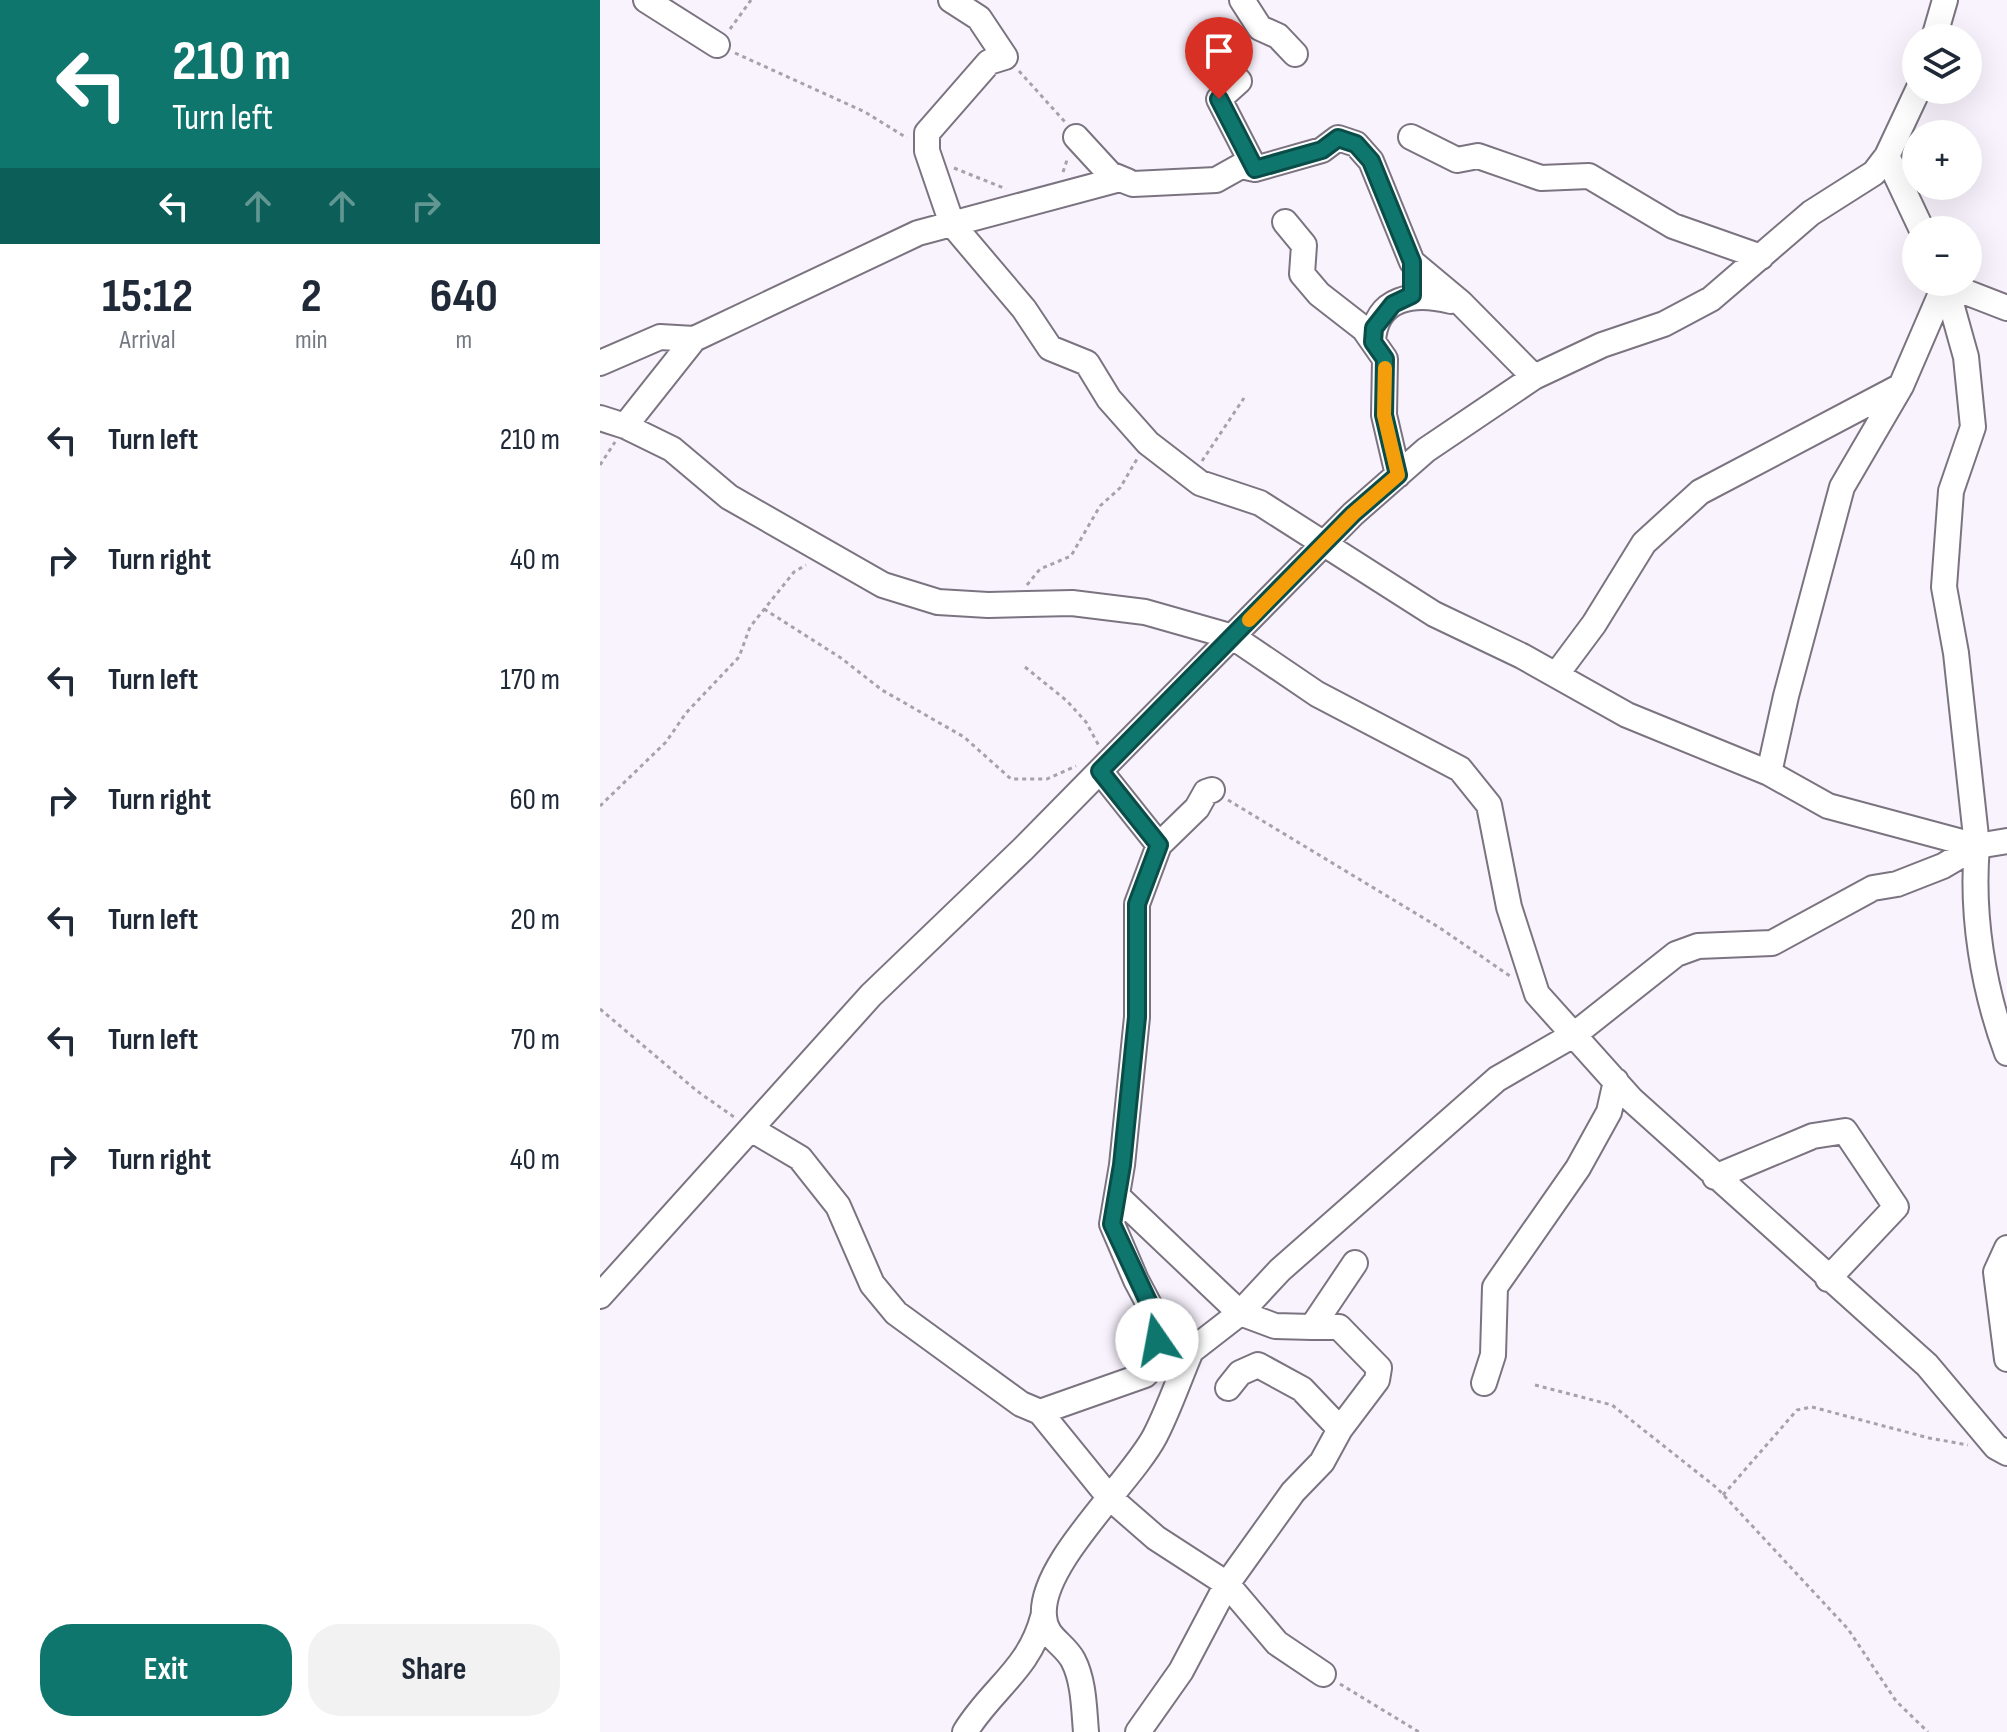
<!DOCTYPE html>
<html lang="en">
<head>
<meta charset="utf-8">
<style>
  :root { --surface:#fff; --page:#f2f2f3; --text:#1f2937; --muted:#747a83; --accent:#0f766e }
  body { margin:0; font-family:"Sofia Sans Condensed",sans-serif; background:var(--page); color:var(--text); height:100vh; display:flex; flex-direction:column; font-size:30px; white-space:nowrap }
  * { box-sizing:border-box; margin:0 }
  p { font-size:26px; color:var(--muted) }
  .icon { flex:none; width:44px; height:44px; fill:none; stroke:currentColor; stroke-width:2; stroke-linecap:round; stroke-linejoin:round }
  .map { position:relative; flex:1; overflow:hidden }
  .side { display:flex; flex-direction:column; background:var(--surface); width:600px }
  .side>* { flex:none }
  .banner { background:#0f766e; color:#fff; overflow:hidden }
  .tools { position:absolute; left:1302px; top:24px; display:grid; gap:16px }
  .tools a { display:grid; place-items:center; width:80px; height:80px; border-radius:50%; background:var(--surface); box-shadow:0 8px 32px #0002; font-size:40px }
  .pin { position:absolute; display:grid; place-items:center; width:68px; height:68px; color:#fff; margin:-82px -34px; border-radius:50% 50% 50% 0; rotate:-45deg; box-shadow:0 0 8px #0007 }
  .pin .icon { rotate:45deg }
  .me { position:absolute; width:88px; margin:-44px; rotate:348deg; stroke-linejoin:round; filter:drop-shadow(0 0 6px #0008) }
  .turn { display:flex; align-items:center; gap:28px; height:168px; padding:0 40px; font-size:36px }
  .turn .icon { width:104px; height:104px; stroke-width:2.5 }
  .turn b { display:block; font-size:56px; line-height:68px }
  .lanes { display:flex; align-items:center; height:76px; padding:0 40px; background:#0003; justify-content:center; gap:40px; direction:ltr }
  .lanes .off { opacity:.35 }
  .eta { display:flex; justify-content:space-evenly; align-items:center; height:136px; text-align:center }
  .eta b { font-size:48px; font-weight:700; line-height:56px }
  .cta { display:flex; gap:16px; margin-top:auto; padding:16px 40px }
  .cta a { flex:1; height:92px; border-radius:32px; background:var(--accent); color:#fff; font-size:32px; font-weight:700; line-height:92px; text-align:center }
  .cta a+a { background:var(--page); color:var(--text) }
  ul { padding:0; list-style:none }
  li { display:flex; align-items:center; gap:24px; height:120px; padding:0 40px }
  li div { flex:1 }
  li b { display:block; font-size:30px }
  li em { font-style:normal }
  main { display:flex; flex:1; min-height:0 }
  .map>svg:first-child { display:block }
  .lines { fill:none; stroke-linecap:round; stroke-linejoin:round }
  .minor-casing { stroke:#7b7480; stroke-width:28 }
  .path { stroke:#a6a2aa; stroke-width:3; stroke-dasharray:4 4; stroke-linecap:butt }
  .minor { stroke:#fff; stroke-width:24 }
  .route-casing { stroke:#0a4d48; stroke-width:20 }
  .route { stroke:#0f766e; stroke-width:14 }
  .slow { stroke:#f59e0b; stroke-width:14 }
</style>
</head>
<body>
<main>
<section class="side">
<div class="banner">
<div class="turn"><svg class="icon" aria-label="left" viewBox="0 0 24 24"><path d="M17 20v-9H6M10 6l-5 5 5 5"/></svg><div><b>210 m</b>Turn left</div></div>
<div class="lanes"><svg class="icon" aria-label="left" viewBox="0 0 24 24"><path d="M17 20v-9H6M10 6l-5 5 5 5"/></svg><svg class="icon off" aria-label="ahead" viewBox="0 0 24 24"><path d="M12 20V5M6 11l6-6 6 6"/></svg><svg class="icon off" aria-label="ahead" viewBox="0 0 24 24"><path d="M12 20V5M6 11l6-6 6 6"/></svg><svg class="icon off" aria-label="right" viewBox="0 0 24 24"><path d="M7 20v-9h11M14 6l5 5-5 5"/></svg></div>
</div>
<div class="eta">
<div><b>15:12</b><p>Arrival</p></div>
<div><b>2</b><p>min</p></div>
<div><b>640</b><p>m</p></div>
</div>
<ul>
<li><svg class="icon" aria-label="left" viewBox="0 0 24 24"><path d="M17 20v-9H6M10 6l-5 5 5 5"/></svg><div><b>Turn left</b></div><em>210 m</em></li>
<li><svg class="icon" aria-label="right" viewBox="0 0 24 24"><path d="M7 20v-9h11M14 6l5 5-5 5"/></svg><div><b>Turn right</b></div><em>40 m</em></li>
<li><svg class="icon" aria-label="left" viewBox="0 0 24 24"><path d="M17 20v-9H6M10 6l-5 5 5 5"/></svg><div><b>Turn left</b></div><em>170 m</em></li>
<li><svg class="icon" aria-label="right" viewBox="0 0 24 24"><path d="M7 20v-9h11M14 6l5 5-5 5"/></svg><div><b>Turn right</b></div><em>60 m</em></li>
<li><svg class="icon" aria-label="left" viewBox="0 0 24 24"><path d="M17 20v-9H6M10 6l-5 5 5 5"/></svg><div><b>Turn left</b></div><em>20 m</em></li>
<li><svg class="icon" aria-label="left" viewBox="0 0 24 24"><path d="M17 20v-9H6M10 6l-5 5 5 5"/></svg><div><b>Turn left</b></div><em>70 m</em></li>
<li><svg class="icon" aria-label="right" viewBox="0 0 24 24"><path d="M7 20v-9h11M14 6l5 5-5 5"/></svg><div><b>Turn right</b></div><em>40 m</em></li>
</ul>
<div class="cta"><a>Exit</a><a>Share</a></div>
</section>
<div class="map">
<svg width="1407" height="1732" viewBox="0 0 1407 1732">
  <rect width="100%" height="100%" fill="#f9f3fe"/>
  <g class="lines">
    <g class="minor-casing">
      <path id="minor" d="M 46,0 L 117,45
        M 351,0 L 379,18 L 405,57 L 389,62 L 327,133 L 327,151 L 352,224 L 424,309 L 450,348 L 487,363 L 509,399 L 548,443 L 600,483 L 660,503 L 834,614 L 922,656 L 1027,715 L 1169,773 L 1228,806 L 1377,846 L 1343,866 L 1297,884 L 1273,888 L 1172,943 L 1098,946 L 1076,954 L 975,1034 L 897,1079 L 680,1270 L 640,1313 L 517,1196
        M 642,0 L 660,28 L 678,36 L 695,54
        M 1334,38 L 1345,0
        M 639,81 L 619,99 L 655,169
        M 476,137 L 510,174 L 527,181
        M 811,137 L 857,160 L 878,156 L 941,178 L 989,176 L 1073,226 L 1161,257
        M 1287,156 L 1322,230
        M 685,222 L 704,245 L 702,274 L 719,294 L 764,329 L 785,359 L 784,415 L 798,475
        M 1345,282 L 1366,357 L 1373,427 L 1351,491 L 1344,587 L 1356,653 L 1377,846 C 1371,915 1383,988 1407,1053
        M 1345,284 L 1407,308
        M 773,342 C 775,296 815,292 851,301
        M 0,363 L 60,337 L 94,339 L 318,233 L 520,179 L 533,184 L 616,180 L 641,166 L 655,169 L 722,150 L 738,138 L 756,144 L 771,161 L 812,262 L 861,303 L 934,377
        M 1301,386 L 1345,284
        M 0,418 L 25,426 L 72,449 L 129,497 L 283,585 L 338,602 L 388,605 L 472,603 L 545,612 L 633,637 L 717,694 L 860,769 L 889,805 L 909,907 L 937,994 L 1032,1100 L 1327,1365 L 1396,1447 L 1407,1453
        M 25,426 L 94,339
        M 956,675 L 994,624 L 1044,543 L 1100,492 L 1301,386 L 1242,487 L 1186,696 L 1169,773
        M 559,845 L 597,808 L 606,792 L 612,790
        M 1377,846 L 1407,841
        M 151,1129 L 200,1158 L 238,1206 L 272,1284 L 296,1313 L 421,1404 L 440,1412 L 509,1497 L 556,1538 L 627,1584 L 677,1643 L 723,1674
        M 1115,1177 L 1213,1136 L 1245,1131 L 1296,1207 L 1228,1279
        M 1407,1248 L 1396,1272 L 1407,1359
        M 0,1296 L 271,995 L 423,849 L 753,514 L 826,450 L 934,377 L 1002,345 L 1064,324 L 1111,299 L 1211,213 L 1274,173 L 1287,156 L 1318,90
        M 712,1327 L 739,1327 L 779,1368 L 777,1380 L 740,1429
        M 575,1346 L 591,1351 L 640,1313 L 675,1326 L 712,1327 L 755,1263
        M 884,1383 L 893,1355 L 895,1287 L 978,1168 L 1009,1112 L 1016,1081
        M 440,1412 L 545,1375 L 558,1361 L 553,1312 L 536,1280 L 512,1224 L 522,1165 L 537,1017 L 537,904 L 559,845 L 500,771
        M 365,1732 C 392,1688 429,1670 443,1617
        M 486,1732 C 484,1709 484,1681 473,1660 C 464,1643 445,1638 444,1616 C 439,1564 531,1482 555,1436 C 569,1409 579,1379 591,1351
        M 538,1732 L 581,1671 L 627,1584 L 693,1492 L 722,1462 L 740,1429 L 702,1389 L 658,1365 L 640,1373 L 628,1388"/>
    </g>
    <path class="path" d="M 130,29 L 151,0
      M 135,53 L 265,112 L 307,138
      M 419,71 L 465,122
      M 354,168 L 406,189
      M 463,172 L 468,157
      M 602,461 L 644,398
      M 0,465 L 15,442
      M 427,585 L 440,569 L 471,556 L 500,506 L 520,488 L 537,459
      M 164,609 L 241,658 L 282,690 L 364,737 L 411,779 L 447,779 L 476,766
      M 425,667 L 467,701 L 486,722 L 499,746
      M 628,800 L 840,928 L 910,976
      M 0,806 L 66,742 L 86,713 L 139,657 L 150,627 L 194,572 L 206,565
      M 0,1009 L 97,1091 L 134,1117
      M 935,1385 L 1012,1405 L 1117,1488 L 1248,1629 L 1296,1701 L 1328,1732
      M 1123,1495 L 1197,1410 L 1212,1407 L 1329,1438 L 1368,1445
      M 740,1684 L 819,1732"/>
    <use href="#minor" class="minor"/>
  </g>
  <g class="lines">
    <g class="route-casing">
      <path id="route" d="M 557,1340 L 553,1312 L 512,1224 L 522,1165 L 537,1017 L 537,904 L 559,845 L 500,771 L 753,514 L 798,475 L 784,415 L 785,359 L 773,342 L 774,328 L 793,304 L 812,295 L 812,262 L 771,161 L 756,144 L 738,138 L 722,150 L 655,169 L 619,99"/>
    </g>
    <use href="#route" class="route"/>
    <path class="slow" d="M 649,620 L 753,514 L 798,475 L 784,415 L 785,368"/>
  </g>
</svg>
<div class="tools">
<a><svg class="icon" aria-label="layers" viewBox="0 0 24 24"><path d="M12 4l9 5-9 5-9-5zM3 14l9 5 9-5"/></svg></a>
<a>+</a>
<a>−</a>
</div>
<div class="pin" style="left:619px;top:99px;background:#d93025"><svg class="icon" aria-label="arrive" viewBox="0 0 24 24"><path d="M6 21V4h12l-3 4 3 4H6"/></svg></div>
<svg class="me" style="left:557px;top:1340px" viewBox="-20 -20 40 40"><circle r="19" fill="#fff"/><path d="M0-13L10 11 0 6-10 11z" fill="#0f766e"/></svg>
</div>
</main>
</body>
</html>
